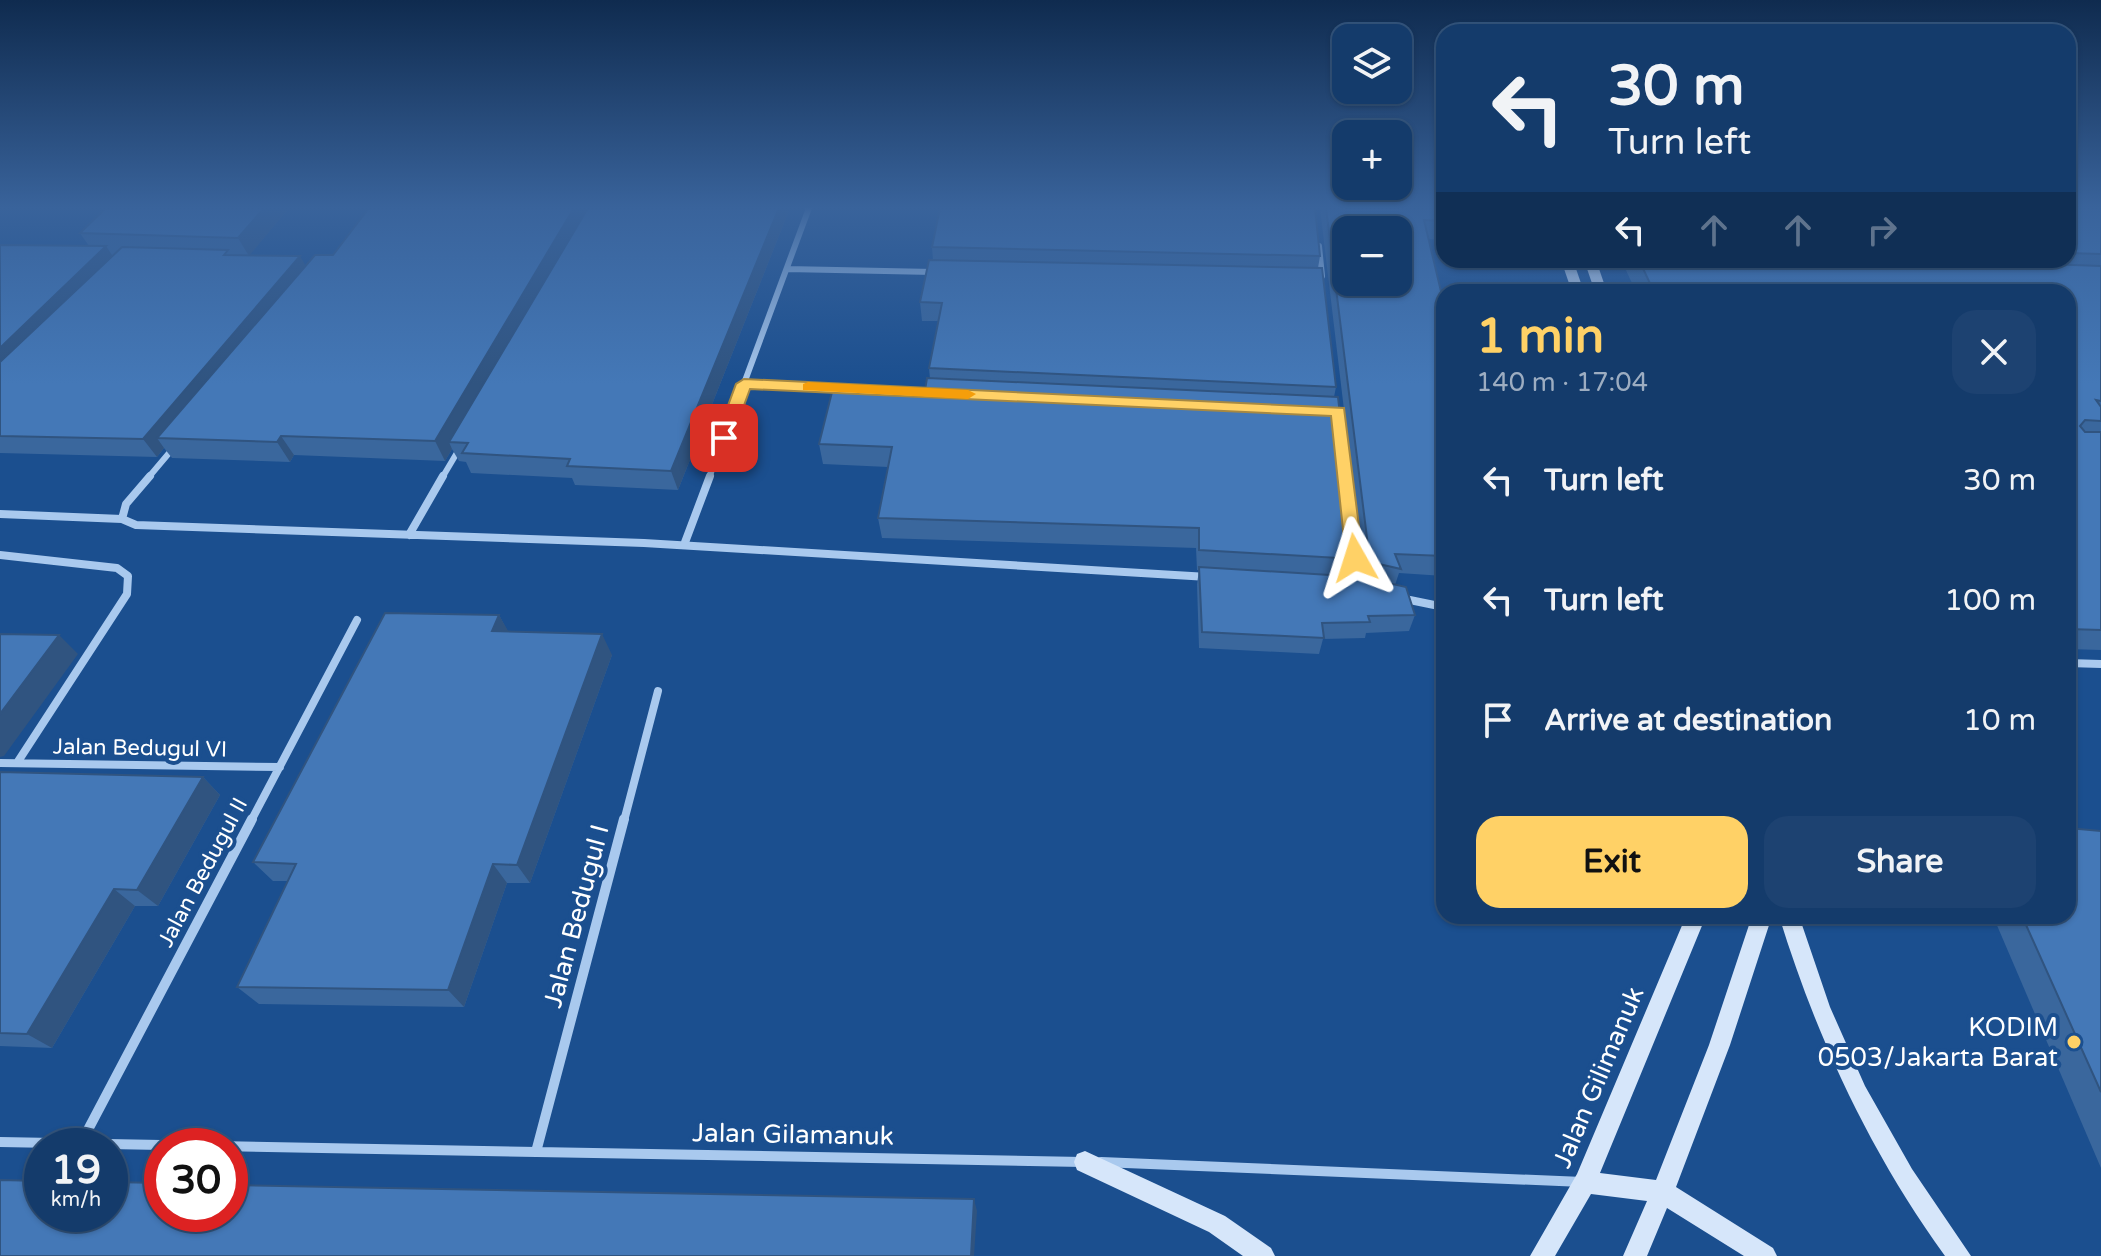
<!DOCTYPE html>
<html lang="en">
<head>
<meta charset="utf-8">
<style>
  :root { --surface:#143b6b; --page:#1d4271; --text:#f1f3f6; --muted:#9dadc1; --line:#33557e; --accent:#ffd166 }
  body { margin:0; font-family:"Varela Round",sans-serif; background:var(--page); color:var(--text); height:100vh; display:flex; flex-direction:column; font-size:30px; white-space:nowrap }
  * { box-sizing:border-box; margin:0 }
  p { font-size:26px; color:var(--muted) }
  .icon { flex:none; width:44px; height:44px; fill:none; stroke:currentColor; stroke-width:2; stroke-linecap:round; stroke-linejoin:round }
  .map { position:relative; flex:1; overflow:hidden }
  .panel { position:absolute; left:1436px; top:284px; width:640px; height:640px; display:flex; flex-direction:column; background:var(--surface); border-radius:24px; box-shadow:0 2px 6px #0004,0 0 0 2px var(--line) }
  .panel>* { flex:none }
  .hud { position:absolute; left:1436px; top:24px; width:640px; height:244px; border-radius:24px; box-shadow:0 2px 6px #0004,0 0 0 2px var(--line); background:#143b6b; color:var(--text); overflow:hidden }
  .controls { position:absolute; left:1332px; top:24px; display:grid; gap:16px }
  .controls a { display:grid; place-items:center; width:80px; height:80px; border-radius:16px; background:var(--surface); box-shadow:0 2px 6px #0004,0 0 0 2px var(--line); font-size:40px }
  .speed { position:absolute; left:24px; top:1128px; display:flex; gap:16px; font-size:40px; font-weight:700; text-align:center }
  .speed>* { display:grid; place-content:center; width:104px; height:104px; border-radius:50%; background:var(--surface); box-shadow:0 2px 6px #0004,0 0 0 2px var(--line); line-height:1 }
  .speed small { font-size:20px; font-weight:400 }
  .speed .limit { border:12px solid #d22; background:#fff; color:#111 }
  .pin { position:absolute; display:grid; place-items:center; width:68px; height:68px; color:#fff; margin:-34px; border-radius:16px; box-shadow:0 4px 12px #0006 }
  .me { position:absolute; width:88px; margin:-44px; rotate:354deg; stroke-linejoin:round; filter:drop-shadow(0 0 6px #0008) }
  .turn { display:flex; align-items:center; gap:28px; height:168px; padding:0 40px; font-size:36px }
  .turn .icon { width:104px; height:104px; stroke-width:2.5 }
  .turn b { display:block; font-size:56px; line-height:68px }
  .lanes { display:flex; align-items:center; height:76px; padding:0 40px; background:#0003; justify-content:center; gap:40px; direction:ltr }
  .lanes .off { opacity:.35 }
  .round { display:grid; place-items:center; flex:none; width:84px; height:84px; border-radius:24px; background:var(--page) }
  .head { display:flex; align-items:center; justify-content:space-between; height:136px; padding:0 40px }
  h1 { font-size:48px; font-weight:800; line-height:60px; color:var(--accent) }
  .primary-button { display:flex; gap:16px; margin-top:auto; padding:16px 40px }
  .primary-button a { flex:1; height:92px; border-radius:24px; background:var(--accent); color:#111; font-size:32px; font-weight:800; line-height:92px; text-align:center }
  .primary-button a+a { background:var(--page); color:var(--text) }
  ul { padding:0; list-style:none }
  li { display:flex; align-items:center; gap:24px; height:120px; padding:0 40px }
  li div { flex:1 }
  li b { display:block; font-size:30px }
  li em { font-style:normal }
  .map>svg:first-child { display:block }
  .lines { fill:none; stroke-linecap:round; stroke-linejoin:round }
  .street-far2 { stroke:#a9c9ee; stroke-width:6 }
  .street-far1 { stroke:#a9c9ee; stroke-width:8 }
  .street { stroke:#a9c9ee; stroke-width:10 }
  .secondary { fill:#d6e6fa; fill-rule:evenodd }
  .wall { fill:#3a679d }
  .shaded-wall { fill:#305480 }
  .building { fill:#4478b7; stroke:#305480; stroke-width:2; fill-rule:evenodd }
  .route { fill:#ffd166; stroke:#a68842; stroke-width:2 }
  .slow { fill:#f59e0b }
  .poi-dot { fill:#ffd166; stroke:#1b4f8f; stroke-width:3 }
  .labels { text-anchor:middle; stroke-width:8; stroke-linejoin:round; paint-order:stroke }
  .street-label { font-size:22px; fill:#fff; stroke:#1b4f8f }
  .near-street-label { font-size:26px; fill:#fff; stroke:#1b4f8f }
  .near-poi-label { font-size:26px; fill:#fff; stroke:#1b4f8f; text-anchor:end }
</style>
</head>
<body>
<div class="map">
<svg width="2101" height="1256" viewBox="0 0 2101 1256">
  <rect width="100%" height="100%" fill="#1b4f8f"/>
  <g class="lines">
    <path class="street-far2" d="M 1319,246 L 1322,276
      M 1585,260 L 1637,261
      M 787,269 L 934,272
      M 744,384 L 842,389
      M 148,478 L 175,446
      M 442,478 L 461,446
      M 709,478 L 809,208"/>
    <path class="street-far1" d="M 0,514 L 122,519 L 136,525 L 644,543 L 1208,577
      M 122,519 L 126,504 L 150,476
      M 409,535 L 443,476
      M 684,545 L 710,476
      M 1354,552 L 1358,586
      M 0,555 L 117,568 L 128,576 L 127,594 L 17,763
      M 1400,598 L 1444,607
      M 2068,663 L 2101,664
      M 0,763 L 280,767
      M 251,821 L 357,620
      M 624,821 L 658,691"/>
    <path class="street" d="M 0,1142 L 1083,1162
      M 81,1143 L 252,819
      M 536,1152 L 624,819
      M 1101,1162 L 1583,1182"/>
    <path class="secondary" d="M 1561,260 L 1573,260 L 1584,292 L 1572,292 Z
      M 1584,260 L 1596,260 L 1607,292 L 1595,292 Z
      M 1686,916 L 1706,916 L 1600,1173 L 1656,1180 L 1709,1045 L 1752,916 L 1772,916 L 1730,1045 L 1676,1187 L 1773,1248 L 1777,1256 L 1744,1256 L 1667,1208 L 1647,1256 L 1623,1256 L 1647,1201 L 1591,1194 L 1555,1256 L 1530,1256 L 1577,1174 Z
      M 1779,916 L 1799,916 L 1830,1007 L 1865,1086 L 1912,1169 L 1971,1256 L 1945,1256 C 1870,1152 1817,1039 1779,916 Z
      M 1085,1151 L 1225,1216 L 1271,1248 L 1275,1256 L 1243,1256 L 1209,1232 L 1077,1170 L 1074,1162 L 1077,1154 Z"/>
  </g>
  <path class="wall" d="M 106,208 L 289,208 L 249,255 L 305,266 L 333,255 L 369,208 L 790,208 L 678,490 L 575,485 L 572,478 L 471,473 L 466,462 L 459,461 L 452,449 L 445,461 L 294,455 L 290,462 L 172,458 L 164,448 L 157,457 L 0,453 L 0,245 L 89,246 L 80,233 Z
    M 1320,208 L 1444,208 L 1444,240 L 1428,239 L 1444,304 L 1444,576 L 1399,573 L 1395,585 L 1415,615 L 1409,631 L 1366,633 L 1365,638 L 1323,639 L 1319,654 L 1199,648 L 1197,584 L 1199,570 L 1197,570 L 1196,548 L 882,538 L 878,518 L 888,467 L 823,464 L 819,444 L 925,390 L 930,379 L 929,368 L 938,321 L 922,321 L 920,302 L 933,260 L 932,247 L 1320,256 L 1318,268 L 1336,387 L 1334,397 L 1356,559 L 1351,577 L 1364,578 Z
    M 2068,208 L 2101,208 L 2101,650 L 2068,649 L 2068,292 L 1636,292 L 1625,268 L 1628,260 L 2068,260 Z
    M 499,615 L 508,632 L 612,655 L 530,883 L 507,883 L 464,1007 L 259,1004 L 237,987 L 288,881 L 273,881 L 253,862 Z
    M 0,772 L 203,777 L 220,795 L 158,906 L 135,906 L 52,1048 L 0,1046 Z
    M 2101,831 L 2101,1168 L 1993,916 L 2068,916 Z"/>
  <path class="shaded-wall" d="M 264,208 L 289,208 L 249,256 L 238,238 Z
    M 574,208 L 592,208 L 449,442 L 452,449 L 445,461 L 435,441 Z
    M 779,208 L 790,208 L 678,490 L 671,471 Z
    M 106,246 L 118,264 L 0,381 L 0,348 Z
    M 300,256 L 310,273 L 157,438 L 164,448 L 157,457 L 143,439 Z
    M 281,436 L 294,455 L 290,462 L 277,442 Z
    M 499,615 L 511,636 L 492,631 Z
    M 602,634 L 612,655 L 530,883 L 517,865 Z
    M 59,635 L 78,654 L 4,756 L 0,757 L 0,714 Z
    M 203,777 L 220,795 L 158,906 L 137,890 Z
    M 493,864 L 507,883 L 464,1007 L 448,990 Z
    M 114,889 L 135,906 L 52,1048 L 27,1034 Z
    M 974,1199 L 977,1211 L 974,1256 L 971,1256 Z"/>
  <path class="building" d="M 106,208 L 264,208 L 238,238 L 80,233 Z
    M 369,208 L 574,208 L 435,441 L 281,436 L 277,442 L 157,438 L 315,255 L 333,255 Z
    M 588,208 L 779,208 L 671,471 L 567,466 L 570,459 L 462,453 L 468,443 L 449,442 Z
    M 940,208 L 1315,208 L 1320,256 L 932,247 Z
    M 1326,208 L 1444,208 L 1444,221 L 1424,220 L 1444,304 L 1444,556 L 1395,554 L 1401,569 L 1370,562 ZM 1346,230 L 1398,230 L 1398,282 L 1346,282 Z
    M 2068,208 L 2101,208 L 2101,254 L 2068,253 Z
    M 0,245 L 106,246 L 0,348 Z
    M 122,247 L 228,250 L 224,255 L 300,256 L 143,439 L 0,436 L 0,362 Z
    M 929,260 L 1322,268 L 1336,387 L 929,368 L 942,303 L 920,302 Z
    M 1639,260 L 1939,260 L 2101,266 L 2101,401 L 2096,400 L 2101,407 L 2101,421 L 2085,420 L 2080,426 L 2085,432 L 2101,432 L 2101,630 L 2068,629 L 2068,292 L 1654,292 Z
    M 927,378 L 1338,397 L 1356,559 L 1199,550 L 1199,528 L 878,518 L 892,447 L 819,444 L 833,388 L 925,390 Z
    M 1199,567 L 1362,577 L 1406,587 L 1415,615 L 1368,616 L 1370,622 L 1322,623 L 1324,638 L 1202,632 Z
    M 385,613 L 499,615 L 492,631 L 602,634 L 517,865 L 493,864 L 448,990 L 237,987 L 296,864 L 253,862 Z
    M 0,634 L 59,635 L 0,714 Z
    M 0,772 L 203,777 L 137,890 L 114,889 L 27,1034 L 0,1033 Z
    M 2068,828 L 2101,831 L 2101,1092 L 2022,916 L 2068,916 Z
    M 0,1180 L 42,1181 L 42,1214 L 110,1214 L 110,1182 L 162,1183 L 162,1214 L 230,1214 L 230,1185 L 974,1199 L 971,1256 L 0,1256 Z"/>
  <linearGradient id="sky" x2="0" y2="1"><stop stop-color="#0f2b4f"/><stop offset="0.54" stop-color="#39639b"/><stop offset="1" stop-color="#39639b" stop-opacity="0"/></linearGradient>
  <rect width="2101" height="384" fill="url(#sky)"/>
  <path class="route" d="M 744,379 L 1344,408 L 1363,558 L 1355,564 L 1346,558 L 1331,416 L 750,389 L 732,438 L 724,443 L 719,441 L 716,438 L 736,384 Z"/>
  <path class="slow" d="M 808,382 L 968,390 L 976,394 L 968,399 L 803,390 L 803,384 Z"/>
  <circle class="poi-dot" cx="2074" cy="1042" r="8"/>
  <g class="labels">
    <g class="street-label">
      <text transform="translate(140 747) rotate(1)" y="8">Jalan Bedugul VI</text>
      <text transform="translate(202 872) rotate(-62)" y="8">Jalan Bedugul II</text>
    </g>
    <g class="near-street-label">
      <text transform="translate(576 916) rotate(-75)" y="9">Jalan Bedugul I</text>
      <text transform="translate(1598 1077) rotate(-67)" y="9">Jalan Gilimanuk</text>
      <text transform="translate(793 1134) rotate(1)" y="9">Jalan Gilamanuk</text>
    </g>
    <g class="near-poi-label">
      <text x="2058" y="1036">KODIM<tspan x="2058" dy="30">0503/Jakarta Barat</tspan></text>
    </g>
  </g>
</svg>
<div class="controls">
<a><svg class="icon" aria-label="layers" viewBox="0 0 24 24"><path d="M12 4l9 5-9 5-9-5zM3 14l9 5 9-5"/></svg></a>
<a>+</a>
<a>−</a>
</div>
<div class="speed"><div>19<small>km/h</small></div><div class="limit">30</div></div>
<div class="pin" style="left:724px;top:438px;background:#d93025"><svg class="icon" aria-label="arrive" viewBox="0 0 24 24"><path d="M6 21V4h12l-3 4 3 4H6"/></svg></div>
<svg class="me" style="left:1355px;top:558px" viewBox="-20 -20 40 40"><path d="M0-17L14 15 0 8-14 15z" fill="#ffd166" stroke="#fff" stroke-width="4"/></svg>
<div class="hud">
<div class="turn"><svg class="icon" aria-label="left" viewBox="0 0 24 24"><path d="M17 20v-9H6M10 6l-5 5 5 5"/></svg><div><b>30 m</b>Turn left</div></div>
<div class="lanes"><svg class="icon" aria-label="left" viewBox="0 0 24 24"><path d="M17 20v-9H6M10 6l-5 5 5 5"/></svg><svg class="icon off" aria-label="ahead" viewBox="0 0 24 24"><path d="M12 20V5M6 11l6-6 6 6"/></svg><svg class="icon off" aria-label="ahead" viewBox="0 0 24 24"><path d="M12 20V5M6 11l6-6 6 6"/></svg><svg class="icon off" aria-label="right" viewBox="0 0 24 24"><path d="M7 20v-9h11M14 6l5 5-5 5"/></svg></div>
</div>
<section class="panel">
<div class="head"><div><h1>1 min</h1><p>140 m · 17:04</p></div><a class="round"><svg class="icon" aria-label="close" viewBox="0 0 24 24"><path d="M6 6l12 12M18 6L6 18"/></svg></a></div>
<ul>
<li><svg class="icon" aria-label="left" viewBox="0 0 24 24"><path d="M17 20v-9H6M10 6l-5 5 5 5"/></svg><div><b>Turn left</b></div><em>30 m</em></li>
<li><svg class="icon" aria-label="left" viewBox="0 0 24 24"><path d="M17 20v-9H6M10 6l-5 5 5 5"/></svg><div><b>Turn left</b></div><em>100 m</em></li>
<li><svg class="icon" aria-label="arrive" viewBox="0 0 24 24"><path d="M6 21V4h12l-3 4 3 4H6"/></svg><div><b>Arrive at destination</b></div><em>10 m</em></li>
</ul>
<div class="primary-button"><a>Exit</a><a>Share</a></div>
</section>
</div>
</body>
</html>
